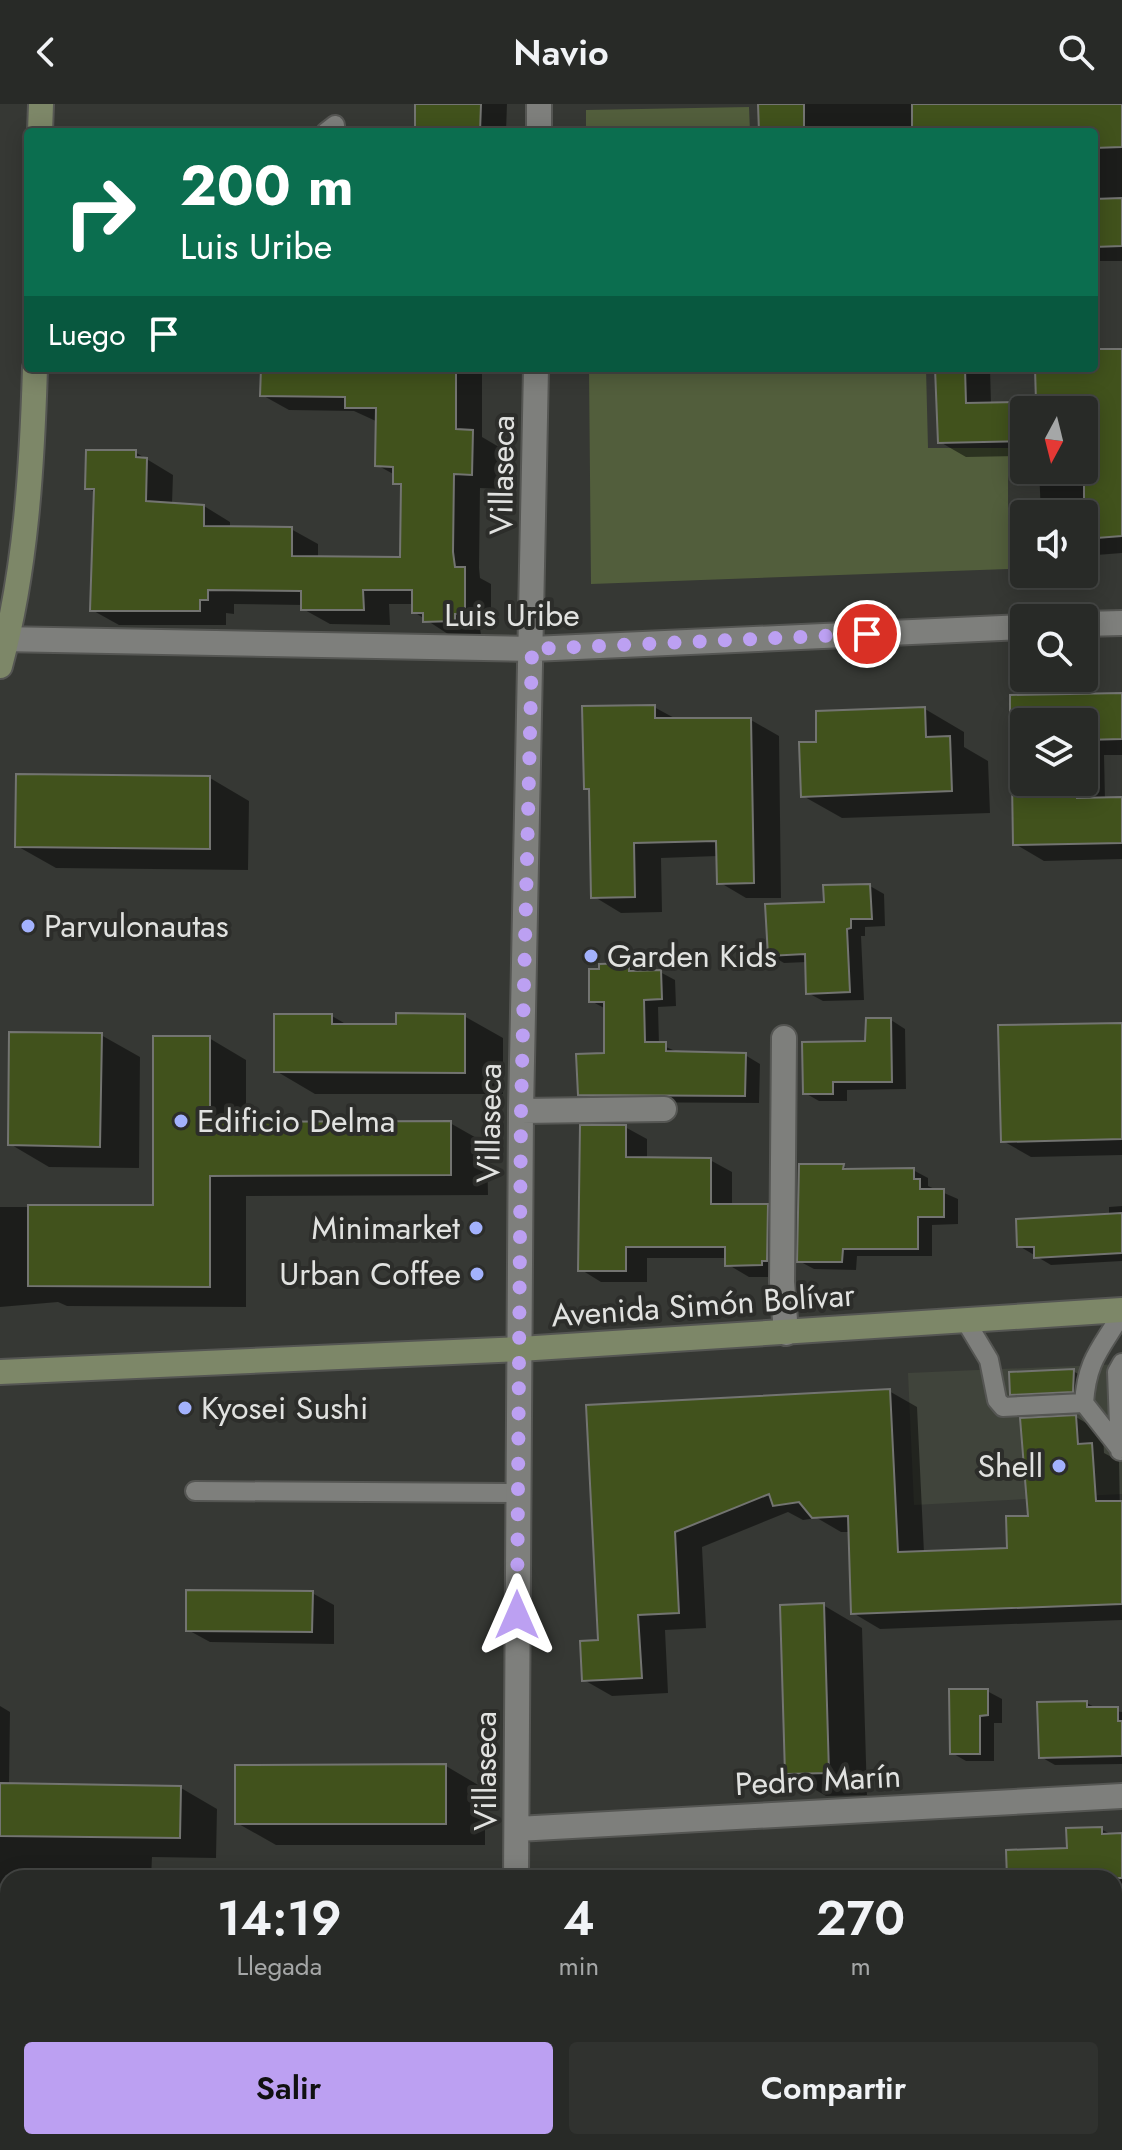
<!DOCTYPE html>
<html lang="es">
<head>
<meta charset="utf-8">
<style>
  :root { --surface:#282a27; --page:#30322f; --text:#f1f3f6; --muted:#a5a7a7; --line:#444644; --accent:#bca0f2 }
  body { margin:0; font-family:Jost,sans-serif; background:var(--page); color:var(--text); height:100vh; display:flex; flex-direction:column; font-size:30px; white-space:nowrap }
  * { box-sizing:border-box; margin:0 }
  p { font-size:26px; color:var(--muted) }
  .icon { flex:none; width:44px; height:44px; fill:none; stroke:currentColor; stroke-width:2; stroke-linecap:round; stroke-linejoin:round }
  .map { position:relative; flex:1; overflow:hidden }
  .drawer { position:absolute; left:0px; top:1766px; width:1122px; height:280px; display:flex; flex-direction:column; background:var(--surface); border-radius:24px 24px 0 0; box-shadow:0 4px 20px #0003,0 0 0 2px var(--line) }
  .drawer>* { flex:none }
  .guide { position:absolute; left:24px; top:24px; width:1074px; height:244px; border-radius:8px; box-shadow:0 4px 20px #0003,0 0 0 2px var(--line); background:#0b6e4f; color:#fff; overflow:hidden }
  .needle { width:52px; rotate:187deg }
  .tools { position:absolute; left:1010px; top:292px; display:grid; gap:16px }
  .tools a { display:grid; place-items:center; width:88px; height:88px; border-radius:8px; background:var(--surface); box-shadow:0 4px 20px #0003,0 0 0 2px var(--line); font-size:40px }
  .pin { position:absolute; display:grid; place-items:center; width:68px; height:68px; color:#fff; margin:-34px; border:4px solid #fff; border-radius:50%; box-shadow:0 2px 8px #0007 }
  .me { position:absolute; width:88px; margin:-44px; rotate:0deg; stroke-linejoin:round; filter:drop-shadow(0 0 6px #0008) }
  .turn { display:flex; align-items:center; gap:28px; height:168px; padding:0 24px; font-size:36px }
  .turn .icon { width:104px; height:104px; stroke-width:2.5 }
  .turn b { display:block; font-size:56px; line-height:68px }
  .then { display:flex; align-items:center; height:76px; padding:0 24px; background:#0003; gap:16px; font-size:30px }
  .eta { display:flex; justify-content:space-evenly; align-items:center; height:136px; text-align:center }
  .eta b { font-size:48px; font-weight:600; line-height:56px }
  .cta { display:flex; gap:16px; margin-top:auto; padding:16px 24px }
  .cta a { flex:1; height:92px; border-radius:8px; background:var(--accent); color:#111; font-size:32px; font-weight:600; line-height:92px; text-align:center }
  .cta a+a { background:var(--page); color:var(--text) }
  header { display:flex; justify-content:space-between; align-items:center; height:104px; padding:0 24px; background:var(--surface); font-size:36px; font-weight:600 }
  .map>svg:first-child { display:block }
  .built { fill:#40443b }
  .green { fill:#525e3c }
  .shadow { fill:#0007; fill-rule:evenodd }
  .building { fill:#41521c; stroke:#737471; stroke-width:2 }
  .lines { fill:none; stroke-linecap:round; stroke-linejoin:round }
  .lane-casing { stroke:#555653; stroke-width:22 }
  .street-casing { stroke:#555653; stroke-width:28 }
  .secondary-casing { stroke:#555653; stroke-width:28 }
  .lane { stroke:#7e7f7c; stroke-width:18 }
  .street { stroke:#7e7f7c; stroke-width:24 }
  .secondary { stroke:#7d8768; stroke-width:24 }
  .route { stroke:#bca0f2; stroke-width:14; stroke-dasharray:0 25.2 }
  .poi-dot { fill:#a3b2fd; stroke:#2c2d2a; stroke-width:3 }
  .labels { text-anchor:middle; stroke-width:8; stroke-linejoin:round; paint-order:stroke }
  .street-label { font-size:32px; fill:#e1e2e0; stroke:#2c2d2a }
  .poi-label { font-size:32px; fill:#e1e2e0; stroke:#2c2d2a; text-anchor:start }
</style>
</head>
<body>
<header><svg class="icon" aria-label="back" viewBox="0 0 24 24"><path d="M15 5l-7 7 7 7"/></svg>Navio<svg class="icon" aria-label="search" viewBox="0 0 24 24"><circle cx="10" cy="10" r="6"/><path d="M15 15l6 6"/></svg></header>
<div class="map">
<svg width="1122" height="2046" viewBox="0 0 1122 2046">
  <rect width="100%" height="100%" fill="#363834"/>
  <path class="built" d="M 1122,1260 L 1122,1390 L 914,1401 L 908,1269 Z"/>
  <path class="green" d="M 749,3 L 750,28 L 586,28 L 586,6 Z
    M 589,264 L 926,264 L 928,344 L 1008,344 L 1008,465 L 591,480 Z"/>
  <path class="shadow" d="M 417,0 L 507,0 L 506,28 L 417,28 Z
    M 760,0 L 1122,0 L 1122,157 L 1094,157 L 1094,28 L 761,28 Z
    M 1094,247 L 1122,247 L 1122,449 L 1084,452 L 1084,410 L 1041,410 L 1039,366 L 1084,366 L 1084,306 L 1024,306 L 1024,352 L 966,353 L 940,338 L 937,264 L 990,264 L 991,300 L 1038,300 L 1037,264 L 1094,264 Z
    M 263,264 L 482,264 L 482,333 L 499,343 L 498,385 L 480,384 L 479,464 L 480,474 L 491,480 L 491,524 L 480,524 L 481,531 L 451,532 L 414,508 L 414,500 L 389,500 L 390,521 L 330,520 L 303,505 L 303,501 L 234,500 L 234,510 L 226,509 L 226,521 L 119,521 L 92,506 L 96,389 L 87,384 L 135,348 L 173,371 L 172,400 L 204,402 L 230,418 L 230,424 L 291,425 L 318,440 L 318,454 L 402,455 L 403,383 L 395,379 L 395,371 L 377,361 L 378,318 L 354,307 L 289,306 L 262,291 Z
    M 1122,591 L 1122,651 L 1104,651 L 1105,695 L 1122,695 L 1122,755 L 1044,757 L 1015,740 L 1012,593 ZM 1024,618 L 1084,618 L 1084,678 L 1024,678 Z
    M 654,603 L 678,616 L 751,616 L 779,632 L 781,794 L 746,794 L 719,778 L 718,752 L 661,754 L 662,808 L 621,809 L 593,792 L 591,687 L 586,684 Z
    M 925,605 L 964,628 L 964,643 L 988,657 L 990,709 L 842,714 L 803,692 L 818,640 Z
    M 210,674 L 249,697 L 248,766 L 56,764 L 17,742 Z
    M 870,782 L 884,790 L 885,822 L 865,823 L 865,832 L 861,832 L 864,896 L 823,897 L 808,889 L 807,858 L 784,859 L 770,851 L 826,800 Z
    M 628,861 L 641,868 L 660,868 L 675,876 L 676,902 L 658,903 L 659,940 L 680,949 L 745,951 L 760,960 L 759,999 L 595,998 L 580,990 L 606,951 L 606,905 L 591,897 Z
    M 332,912 L 349,922 L 398,923 L 464,912 L 503,934 L 503,990 L 315,990 L 276,967 Z
    M 891,916 L 905,925 L 906,985 L 847,986 L 847,997 L 819,997 L 805,989 Z
    M 1122,921 L 1122,1051 L 1031,1053 L 1003,1037 Z
    M 101,931 L 140,953 L 139,1064 L 49,1063 L 10,1040 Z
    M 209,934 L 246,956 L 246,1020 L 450,1019 L 487,1040 L 488,1091 L 246,1092 L 246,1203 L 67,1202 L 58,1198 L 0,1203 L 0,1103 L 155,1103 Z
    M 625,1023 L 647,1035 L 647,1055 L 710,1056 L 732,1068 L 732,1102 L 767,1102 L 789,1114 L 783,1173 L 749,1173 L 727,1160 L 727,1154 L 647,1154 L 647,1178 L 601,1178 L 580,1165 Z
    M 843,1062 L 851,1067 L 913,1066 L 928,1074 L 928,1082 L 958,1095 L 958,1120 L 932,1121 L 932,1152 L 857,1152 L 856,1166 L 814,1165 L 799,1157 Z
    M 1122,1102 L 1122,1157 L 1051,1161 L 1019,1142 L 1109,1112 L 1109,1103 Z
    M 1073,1267 L 1080,1271 L 1079,1290 L 1018,1293 L 1012,1289 Z
    M 889,1287 L 917,1303 L 924,1449 L 1009,1446 L 1030,1414 L 1076,1313 L 1103,1329 L 1104,1349 L 1119,1357 L 1122,1516 L 880,1525 L 853,1509 L 850,1428 L 841,1428 L 817,1414 L 803,1416 L 788,1408 L 702,1443 L 706,1524 L 665,1526 L 668,1589 L 612,1592 L 584,1576 L 600,1538 L 588,1303 Z
    M 312,1489 L 334,1501 L 334,1540 L 210,1538 L 188,1526 Z
    M 823,1501 L 862,1524 L 867,1691 L 826,1692 L 787,1669 Z
    M 987,1587 L 1002,1595 L 1002,1619 L 994,1619 L 994,1657 L 966,1657 L 952,1649 Z
    M 1087,1599 L 1098,1605 L 1122,1608 L 1122,1660 L 1055,1661 L 1041,1653 Z
    M 0,1602 L 10,1608 L 9,1681 L 181,1684 L 217,1705 L 216,1754 L 152,1753 L 151,1774 L 8,1774 L 8,1841 L 0,1841 Z
    M 446,1662 L 485,1685 L 485,1741 L 276,1741 L 237,1719 Z
    M 1101,1725 L 1112,1731 L 1122,1731 L 1122,1797 L 1114,1797 L 1114,1774 L 1009,1774 L 1069,1746 Z
    M 431,1771 L 437,1774 L 231,1774 L 231,1772 Z
    M 884,1771 L 889,1774 L 848,1774 Z
    M 1122,1856 L 1122,1925 L 1114,1925 L 1114,1857 Z
    M 0,1993 L 8,1993 L 8,2038 L 154,2038 L 154,2046 L 0,2046 Z
    M 288,2038 L 377,2038 L 377,2046 L 287,2046 Z
    M 560,2038 L 641,2038 L 640,2046 L 561,2046 Z
    M 685,2038 L 749,2038 L 749,2046 L 687,2046 Z"/>
  <path class="building" d="M 415,0 L 481,0 L 480,28 L 415,28 Z
    M 758,0 L 804,0 L 804,28 L 759,28 Z
    M 912,0 L 1122,0 L 1122,43 L 1094,44 L 1094,28 L 912,28 Z
    M 1122,94 L 1122,142 L 1094,143 L 1094,95 Z
    M 1094,245 L 1122,245 L 1122,432 L 1084,435 L 1084,296 L 1036,298 L 1035,264 L 1094,264 Z
    M 261,264 L 456,264 L 456,325 L 473,326 L 472,371 L 454,370 L 453,448 L 455,463 L 465,463 L 465,510 L 455,510 L 455,517 L 423,518 L 423,509 L 412,509 L 412,486 L 363,486 L 364,506 L 301,506 L 301,487 L 208,486 L 208,496 L 200,496 L 200,507 L 90,507 L 94,385 L 85,385 L 86,346 L 136,346 L 136,353 L 147,354 L 146,397 L 204,401 L 204,422 L 292,423 L 292,452 L 400,453 L 401,380 L 393,380 L 393,363 L 375,362 L 376,304 L 345,304 L 345,293 L 260,292 Z
    M 935,264 L 965,264 L 966,299 L 1024,298 L 1024,337 L 938,339 Z
    M 1122,589 L 1122,635 L 1084,636 L 1084,618 L 1010,618 L 1010,591 Z
    M 655,601 L 655,614 L 751,614 L 754,779 L 717,780 L 716,737 L 634,739 L 635,793 L 591,794 L 589,685 L 584,685 L 582,602 Z
    M 925,603 L 926,633 L 950,632 L 952,687 L 801,693 L 799,638 L 816,638 L 816,607 Z
    M 16,670 L 210,672 L 210,745 L 15,743 Z
    M 1012,678 L 1077,678 L 1077,694 L 1122,693 L 1122,739 L 1013,741 Z
    M 870,780 L 872,815 L 851,815 L 851,824 L 847,825 L 850,888 L 806,890 L 805,850 L 768,852 L 765,800 L 824,798 L 823,781 Z
    M 629,859 L 629,867 L 661,866 L 662,895 L 644,896 L 645,938 L 666,938 L 666,947 L 746,949 L 745,992 L 578,991 L 576,950 L 604,949 L 604,898 L 589,898 L 589,865 L 599,865 L 599,860 Z
    M 396,909 L 465,910 L 465,969 L 274,968 L 274,910 L 332,910 L 332,920 L 396,920 Z
    M 866,914 L 891,914 L 892,978 L 833,978 L 833,990 L 803,990 L 802,938 L 865,937 Z
    M 1122,919 L 1122,1035 L 1001,1038 L 998,921 Z
    M 9,928 L 102,929 L 100,1043 L 8,1041 Z
    M 153,932 L 210,932 L 210,1018 L 451,1017 L 451,1071 L 210,1072 L 210,1183 L 28,1182 L 28,1101 L 153,1101 Z
    M 580,1021 L 626,1021 L 626,1053 L 711,1054 L 711,1100 L 768,1100 L 767,1157 L 762,1157 L 762,1161 L 725,1162 L 725,1143 L 626,1143 L 626,1167 L 578,1167 Z
    M 799,1060 L 844,1060 L 843,1065 L 914,1064 L 914,1075 L 920,1075 L 920,1085 L 944,1085 L 944,1113 L 918,1113 L 918,1145 L 843,1145 L 842,1158 L 797,1158 Z
    M 1122,1109 L 1122,1149 L 1034,1154 L 1034,1143 L 1017,1143 L 1016,1115 Z
    M 1074,1265 L 1073,1288 L 1010,1291 L 1009,1268 Z
    M 890,1285 L 898,1448 L 1007,1444 L 1006,1412 L 1028,1412 L 1020,1314 L 1076,1311 L 1078,1340 L 1092,1339 L 1096,1397 L 1122,1397 L 1122,1500 L 851,1510 L 848,1412 L 812,1414 L 799,1398 L 773,1402 L 769,1390 L 675,1428 L 679,1509 L 638,1511 L 642,1574 L 582,1577 L 580,1537 L 598,1536 L 586,1301 Z
    M 186,1486 L 313,1487 L 312,1528 L 186,1527 Z
    M 824,1499 L 829,1669 L 785,1670 L 780,1501 Z
    M 949,1585 L 988,1585 L 988,1611 L 980,1612 L 980,1650 L 950,1650 Z
    M 1087,1597 L 1087,1603 L 1118,1603 L 1118,1617 L 1122,1617 L 1122,1652 L 1039,1654 L 1037,1598 Z
    M 446,1660 L 446,1720 L 235,1720 L 235,1661 Z
    M 0,1679 L 181,1682 L 180,1734 L 0,1732 Z
    M 1102,1723 L 1102,1730 L 1122,1729 L 1122,1774 L 1007,1774 L 1006,1746 L 1067,1744 L 1066,1724 Z"/>
  <g class="lines">
    <g class="lane-casing">
      <path id="lane" d="M 326,28 L 335,21
        M 965,1216 L 989,1256 L 997,1296 L 1003,1303 L 1084,1299 L 1120,1345
        M 1084,1299 C 1087,1255 1101,1245 1122,1209
        M 1120,1347 L 1117,1268 L 1122,1259
        M 195,1387 L 517,1389"/>
    </g>
    <g class="street-casing">
      <path id="street" d="M 539,28 L 539,0
        M 1084,520 L 1122,519
        M 0,535 L 532,545 L 1024,523
        M 784,934 L 782,1178 L 786,1229
        M 521,1007 L 664,1005
        M 517,1725 L 1122,1692
        M 516,1774 L 521,1007 L 536,264
        M 512,2046 L 512,2038"/>
    </g>
    <g class="secondary-casing">
      <path id="secondary" d="M 40,28 L 41,0
        M 0,562 C 26,466 32,363 35,264
        M 0,1268 L 520,1245 L 1122,1206"/>
    </g>
    <use href="#lane" class="lane"/>
    <use href="#street" class="street"/>
    <use href="#secondary" class="secondary"/>
  </g>
  <g class="lines">
    <path class="route" d="M 517,1511 L 521,1007 L 532,545 L 867,530"/>
  </g>
  <g class="poi-dot">
    <circle cx="28" cy="822" r="8"/>
    <circle cx="591" cy="852" r="8"/>
    <circle cx="181" cy="1017" r="8"/>
    <circle cx="476" cy="1124" r="8"/>
    <circle cx="477" cy="1170" r="8"/>
    <circle cx="185" cy="1304" r="8"/>
    <circle cx="1059" cy="1362" r="8"/>
  </g>
  <g class="labels">
    <g class="street-label">
      <text transform="translate(502 371) rotate(-89)" y="11">Villaseca</text>
      <text x="512" y="522">Luis Uribe</text>
      <text transform="translate(489 1019) rotate(-89)" y="11">Villaseca</text>
      <text transform="translate(703 1201) rotate(-4)" y="11">Avenida Simón Bolívar</text>
      <text transform="translate(485 1667) rotate(-90)" y="11">Villaseca</text>
      <text transform="translate(818 1676) rotate(-3)" y="11">Pedro Marín</text>
    </g>
    <g class="poi-label">
      <text x="44" y="833">Parvulonautas</text>
      <text x="607" y="863">Garden Kids</text>
      <text x="197" y="1028">Edificio Delma</text>
      <text x="460" y="1135" text-anchor="end">Minimarket</text>
      <text x="461" y="1181" text-anchor="end">Urban Coffee</text>
      <text x="201" y="1315">Kyosei Sushi</text>
      <text x="1043" y="1373" text-anchor="end">Shell</text>
    </g>
  </g>
</svg>
<div class="tools">
<a><svg class="needle" viewBox="-14 -14 28 28"><path d="M0-13l5 13h-10z" fill="#e53935"/><path d="M0 13l5-13h-10z" fill="#a5a7a7"/></svg></a>
<a><svg class="icon" aria-label="sound" viewBox="0 0 24 24"><path d="M4 9h4l5-4v14l-5-4H4zM17 9q2 3 0 6"/></svg></a>
<a><svg class="icon" aria-label="search" viewBox="0 0 24 24"><circle cx="10" cy="10" r="6"/><path d="M15 15l6 6"/></svg></a>
<a><svg class="icon" aria-label="layers" viewBox="0 0 24 24"><path d="M12 4l9 5-9 5-9-5zM3 14l9 5 9-5"/></svg></a>
</div>
<div class="pin" style="left:867px;top:530px;background:#d93025"><svg class="icon" aria-label="arrive" viewBox="0 0 24 24"><path d="M6 21V4h12l-3 4 3 4H6"/></svg></div>
<svg class="me" style="left:517px;top:1511px" viewBox="-20 -20 40 40"><path d="M0-17L14 15 0 8-14 15z" fill="#bca0f2" stroke="#fff" stroke-width="4"/></svg>
<div class="guide">
<div class="turn"><svg class="icon" aria-label="right" viewBox="0 0 24 24"><path d="M7 20v-9h11M14 6l5 5-5 5"/></svg><div><b>200 m</b>Luis Uribe</div></div>
<div class="then">Luego<svg class="icon" aria-label="arrive" viewBox="0 0 24 24"><path d="M6 21V4h12l-3 4 3 4H6"/></svg></div>
</div>
<section class="drawer">
<div class="eta">
<div><b>14:19</b><p>Llegada</p></div>
<div><b>4</b><p>min</p></div>
<div><b>270</b><p>m</p></div>
</div>
<div class="cta"><a>Salir</a><a>Compartir</a></div>
</section>
</div>
</body>
</html>
